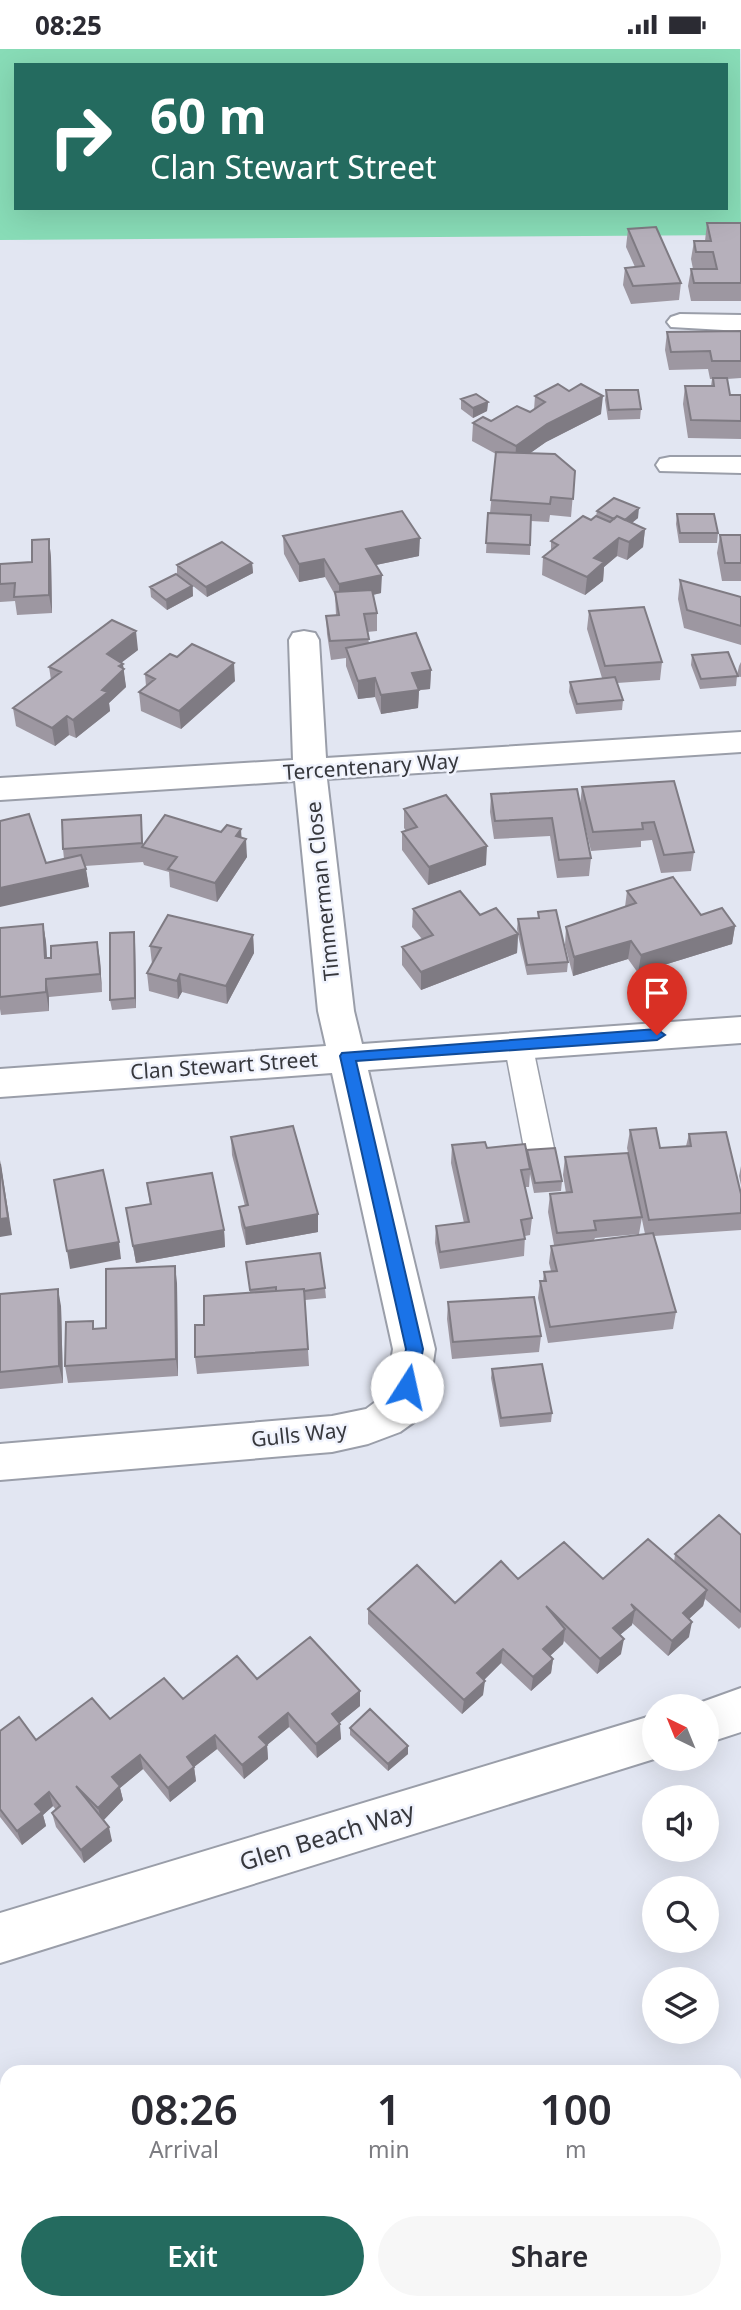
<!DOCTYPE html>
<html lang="en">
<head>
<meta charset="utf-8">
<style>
  :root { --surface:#fff; --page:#f7f7f7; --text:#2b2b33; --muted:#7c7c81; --accent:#246b5f }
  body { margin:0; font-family:"Noto Sans",sans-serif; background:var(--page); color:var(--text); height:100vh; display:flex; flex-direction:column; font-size:26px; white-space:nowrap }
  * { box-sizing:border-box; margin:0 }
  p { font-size:23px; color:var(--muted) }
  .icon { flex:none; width:38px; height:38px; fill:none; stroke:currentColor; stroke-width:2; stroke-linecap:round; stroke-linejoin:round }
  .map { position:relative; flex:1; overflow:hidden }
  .details { position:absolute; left:0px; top:2016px; width:742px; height:245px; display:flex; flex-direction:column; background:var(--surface); border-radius:21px 21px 0 0; box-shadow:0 7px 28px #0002 }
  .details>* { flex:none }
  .banner { position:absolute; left:14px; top:14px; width:714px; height:147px; border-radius:0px; box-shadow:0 7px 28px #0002; background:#246b5f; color:#fff; overflow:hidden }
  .needle { width:46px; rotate:317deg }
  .buttons { position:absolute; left:642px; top:1645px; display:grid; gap:14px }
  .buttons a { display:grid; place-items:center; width:77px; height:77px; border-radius:50%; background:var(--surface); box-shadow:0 7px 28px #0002; font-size:35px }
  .pin { position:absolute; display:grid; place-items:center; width:60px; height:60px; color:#fff; margin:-72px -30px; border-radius:50% 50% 50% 0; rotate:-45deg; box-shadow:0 0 7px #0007 }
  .pin .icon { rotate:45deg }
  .me { position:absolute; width:77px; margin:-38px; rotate:10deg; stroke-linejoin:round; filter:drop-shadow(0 0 5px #0008) }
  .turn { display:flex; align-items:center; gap:24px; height:147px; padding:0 21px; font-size:32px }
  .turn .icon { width:91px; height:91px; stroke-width:2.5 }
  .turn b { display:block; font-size:49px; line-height:60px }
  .eta { display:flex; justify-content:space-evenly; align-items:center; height:119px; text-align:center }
  .eta b { font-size:42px; font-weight:600; line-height:49px }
  .primary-button { display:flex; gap:14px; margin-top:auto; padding:14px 21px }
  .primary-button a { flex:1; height:80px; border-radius:42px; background:var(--accent); color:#fff; font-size:28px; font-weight:600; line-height:80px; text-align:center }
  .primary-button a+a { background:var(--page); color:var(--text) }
  .status { display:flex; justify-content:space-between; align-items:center; height:49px; padding:0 35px; background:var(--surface); direction:ltr }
  .status svg { height:19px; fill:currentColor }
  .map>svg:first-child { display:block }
  .green { fill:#88dcb7; fill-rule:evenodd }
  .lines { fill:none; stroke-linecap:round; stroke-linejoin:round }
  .service-casing { stroke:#9a9ea9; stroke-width:3 }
  .minor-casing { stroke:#9a9ea9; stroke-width:4 }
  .service { fill:#fff; fill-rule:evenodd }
  .minor { fill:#fff; fill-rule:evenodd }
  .wall { fill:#9d97a1 }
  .shaded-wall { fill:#7f7b83 }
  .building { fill:#b6b0bb; stroke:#7f7b83; stroke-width:2 }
  .route { fill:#1a73e8; stroke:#114b97; stroke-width:2 }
  .labels { text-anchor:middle; stroke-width:5; stroke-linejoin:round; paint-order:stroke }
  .street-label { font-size:21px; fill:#37383d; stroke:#f0f3fd }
  .near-street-label { font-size:24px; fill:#37383d; stroke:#f0f3fd }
</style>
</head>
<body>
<div class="status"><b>08:25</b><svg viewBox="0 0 49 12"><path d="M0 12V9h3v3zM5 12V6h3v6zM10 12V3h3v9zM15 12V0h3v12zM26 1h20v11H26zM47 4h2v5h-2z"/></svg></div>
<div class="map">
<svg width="741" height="2261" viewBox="0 0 741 2261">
  <rect width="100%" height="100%" fill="#e2e6f2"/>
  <path class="green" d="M 0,0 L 740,0 L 741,186 L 0,191 ZM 16,16 L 726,16 L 726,159 L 16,159 Z"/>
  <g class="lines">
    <g class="service-casing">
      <path id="service" d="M 518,984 L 528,987 L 532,994 L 555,1104 L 550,1112 L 540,1115 L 530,1112 L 525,1104 L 504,994 L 508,987 Z"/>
    </g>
    <g class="minor-casing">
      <path id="minor" d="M 680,265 L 741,266 L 741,282 L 671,278 L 667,273 L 671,268 Z
        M 670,408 L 741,408 L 741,424 L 660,422 L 656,416 L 660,410 Z
        M 304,582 L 315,584 L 319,591 L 326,709 L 741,683 L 741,703 L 327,730 L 354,962 L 362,995 L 741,968 L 741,994 L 368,1021 L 435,1300 L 429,1340 L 414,1373 L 400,1383 L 368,1395 L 332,1403 L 0,1431 L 0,1395 L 332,1367 L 366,1360 L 386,1345 L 393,1300 L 332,1024 L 0,1048 L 0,1020 L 326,997 L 318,962 L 295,732 L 0,751 L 0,729 L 293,711 L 289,591 L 293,584 Z
        M 741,1639 L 741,1683 L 707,1694 L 707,1657 L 691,1657 Z
        M 654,1666 L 654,1710 L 0,1914 L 0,1864 Z"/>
    </g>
    <use href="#service" class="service"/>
    <use href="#minor" class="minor"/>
  </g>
  <path class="wall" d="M 707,174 L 741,174 L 741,252 L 691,252 L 688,237 L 691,220 L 693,220 L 691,210 L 694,192 L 705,192 Z
    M 628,180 L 681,234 L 679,251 L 631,255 L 623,236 L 625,219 L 635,218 L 626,198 Z
    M 741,282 L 741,329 L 727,330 L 730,346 L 741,346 L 741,390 L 688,389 L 683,355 L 685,337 L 711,337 L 712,330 L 710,330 L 708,320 L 669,321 L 665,301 L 667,283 Z
    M 606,341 L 641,360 L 640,370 L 608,371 L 605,351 Z
    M 535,347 L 601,365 L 546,393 L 530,404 L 575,422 L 571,468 L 550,466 L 549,473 L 531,472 L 530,506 L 486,504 L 488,464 L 490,464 L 496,405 L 472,392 L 473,374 L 491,372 L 530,363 L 534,361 Z
    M 461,350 L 488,353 L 487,362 L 473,369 L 461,360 Z
    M 597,462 L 638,469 L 632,474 L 645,480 L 643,498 L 627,511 L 617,507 L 604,518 L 603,532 L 585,546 L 542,526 L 543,508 L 551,502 L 551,492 L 591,471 L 596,467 Z
    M 677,465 L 718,484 L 717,494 L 679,494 L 676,475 Z
    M 720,486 L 741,486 L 741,532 L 722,532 L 717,504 Z
    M 283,487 L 419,507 L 376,516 L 381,544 L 373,546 L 377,564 L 377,582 L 367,583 L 369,594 L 431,621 L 430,640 L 419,641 L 418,659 L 381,665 L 375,648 L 358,650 L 346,617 L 346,609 L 331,611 L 327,585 L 326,567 L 336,566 L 335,546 L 325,528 L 299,533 L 284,505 Z
    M 49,490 L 51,509 L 52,564 L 17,566 L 15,552 L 0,553 L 0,515 L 32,513 Z
    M 252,514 L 253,524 L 207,548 L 193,537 L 193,547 L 167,561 L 151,548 L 150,538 L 177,526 L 177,516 Z
    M 680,531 L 741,548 L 741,596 L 684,579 L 678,550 Z
    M 589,562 L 662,613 L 660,631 L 617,634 L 623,651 L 622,661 L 576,665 L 569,643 L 570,633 L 602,629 L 587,580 Z
    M 138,601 L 121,614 L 123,620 L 126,638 L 109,654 L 110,662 L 76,689 L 69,686 L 55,697 L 16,677 L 13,659 L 51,631 L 49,618 Z
    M 692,606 L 737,626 L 739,617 L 741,613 L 741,628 L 737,627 L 736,637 L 700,640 L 691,616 Z
    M 145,625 L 235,632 L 181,680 L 141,662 L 139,643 L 146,637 Z
    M 674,732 L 694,803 L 691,822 L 661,824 L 652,791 L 641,792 L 641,798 L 591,802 L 580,756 L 582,738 Z
    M 577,740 L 591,809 L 589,827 L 557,829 L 550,787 L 494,790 L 490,763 L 491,745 Z
    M 404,760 L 486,816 L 428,836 L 402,801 L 402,783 L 406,782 L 404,779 Z
    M 141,766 L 143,796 L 241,780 L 241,789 L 247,808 L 217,853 L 170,838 L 169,823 L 144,816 L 143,813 L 85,817 L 89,838 L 46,814 L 64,810 L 63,800 Z
    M 627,842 L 735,877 L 732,895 L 638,924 L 628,910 L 573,927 L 565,896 L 566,878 L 625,858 Z
    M 413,860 L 480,866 L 518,885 L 517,880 L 518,870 L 538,869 L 538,863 L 568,913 L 567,923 L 527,926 L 518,886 L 517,904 L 421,941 L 402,916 L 402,898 L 422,890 L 412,878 Z
    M 43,875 L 46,893 L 47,909 L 100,911 L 102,943 L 49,948 L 49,962 L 1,966 L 0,960 L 0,879 Z
    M 134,883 L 135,893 L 136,959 L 112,961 L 110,951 Z
    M 253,886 L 254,904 L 227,955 L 182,943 L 178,950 L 149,942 L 147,924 L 152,915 L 150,897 Z
    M 630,1081 L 660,1099 L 686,1097 L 689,1085 L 741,1145 L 741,1181 L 654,1187 L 676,1263 L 673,1280 L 548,1294 L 538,1249 L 540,1232 L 543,1232 L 544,1223 L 551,1222 L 549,1214 L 551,1197 L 554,1196 L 548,1163 L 550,1145 L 566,1144 L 563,1126 L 565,1108 L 642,1168 L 639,1185 L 595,1189 L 594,1191 L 645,1185 L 627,1099 Z
    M 231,1088 L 318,1183 L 246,1196 L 241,1176 L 239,1158 L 245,1157 L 232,1106 Z
    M 452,1096 L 487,1099 L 527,1105 L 527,1101 L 562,1132 L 561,1142 L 534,1144 L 530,1125 L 529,1138 L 525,1138 L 532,1169 L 530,1186 L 525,1187 L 524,1207 L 440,1220 L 435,1194 L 436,1177 L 464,1174 L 451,1114 Z
    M 741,1117 L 741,1136 L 739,1127 Z
    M 147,1134 L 224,1181 L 225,1198 L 136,1214 L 126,1159 L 150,1155 Z
    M 246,1213 L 325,1239 L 326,1249 L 305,1251 L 309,1317 L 197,1325 L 195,1308 L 250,1243 Z
    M 177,1234 L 178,1327 L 68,1334 L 65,1317 L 93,1272 L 94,1280 L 106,1279 Z
    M 0,1245 L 61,1257 L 63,1334 L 0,1340 Z
    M 448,1253 L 541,1287 L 539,1303 L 452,1310 L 447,1270 Z
    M 492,1320 L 552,1364 L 551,1373 L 500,1378 L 491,1329 Z
    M 741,1486 L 741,1578 L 739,1580 L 705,1550 L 703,1557 L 689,1570 L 689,1588 L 668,1607 L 632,1574 L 632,1576 L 620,1586 L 621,1605 L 597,1625 L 564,1592 L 563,1595 L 550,1607 L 553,1610 L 551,1624 L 531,1642 L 501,1614 L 484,1631 L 483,1646 L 462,1665 L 368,1575 L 368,1560 L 455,1554 L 518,1530 L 603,1530 L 674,1513 L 675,1505 Z
    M 257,1630 L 360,1642 L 360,1657 L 339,1674 L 341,1690 L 317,1709 L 289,1678 L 267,1696 L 268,1710 L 244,1730 L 217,1700 L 194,1718 L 196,1732 L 170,1753 L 143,1720 L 120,1739 L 123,1751 L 103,1771 L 112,1792 L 84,1814 L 56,1778 L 52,1764 L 56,1761 L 53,1757 L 43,1766 L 46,1777 L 22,1796 L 0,1768 L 0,1682 L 36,1691 L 183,1650 Z
    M 350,1679 L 408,1705 L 388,1722 L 350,1686 Z"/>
  <path class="shaded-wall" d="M 603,347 L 601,365 L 546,393 L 515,415 L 516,397 L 547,375 Z
    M 488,353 L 487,362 L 473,369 L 473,359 Z
    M 639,459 L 638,469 L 620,483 L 621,473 Z
    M 645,480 L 643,498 L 627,511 L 629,493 Z
    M 420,489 L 419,507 L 366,518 L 366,500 Z
    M 619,489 L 617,507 L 604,518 L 603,532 L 585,546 L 587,528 L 594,509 Z
    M 49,490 L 51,509 L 52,564 L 49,546 Z
    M 324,510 L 325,528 L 299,533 L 299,515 Z
    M 252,514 L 253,524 L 207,548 L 206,538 Z
    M 382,526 L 381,544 L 339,553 L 339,535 Z
    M 192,537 L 193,547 L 167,561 L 166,551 Z
    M 136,582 L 138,601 L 109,623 L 107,605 Z
    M 234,614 L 235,632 L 181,680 L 179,662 Z
    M 123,615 L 126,638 L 109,654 L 110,662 L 76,689 L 73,671 L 102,641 L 119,617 Z
    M 431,621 L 430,640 L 419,641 L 418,659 L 381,665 L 381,646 L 412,624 Z
    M 375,629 L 375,648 L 358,650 L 358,632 Z
    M 67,667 L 69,686 L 55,697 L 52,679 Z
    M 241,780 L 242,796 L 246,790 L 247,808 L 217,853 L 215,834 L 236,787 Z
    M 487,797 L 486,816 L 428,836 L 429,818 Z
    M 86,820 L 89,838 L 0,858 L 0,839 Z
    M 43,875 L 46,893 L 48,928 L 45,909 Z
    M 735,877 L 732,895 L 638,924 L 641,906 Z
    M 134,883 L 135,893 L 136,959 L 135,949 Z
    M 518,885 L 517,904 L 421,941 L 421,923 Z
    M 253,886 L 254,904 L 227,955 L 226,937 Z
    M 631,892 L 628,910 L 573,927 L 574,908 Z
    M 97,893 L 100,911 L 102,943 L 100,925 Z
    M 180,925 L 182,943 L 178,950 L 177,932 Z
    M 46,930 L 49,948 L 49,962 L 46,943 Z
    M 0,1111 L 12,1186 L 0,1188 Z
    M 318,1165 L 318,1183 L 246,1196 L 245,1179 Z
    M 224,1181 L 225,1198 L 136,1214 L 133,1197 Z
    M 119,1193 L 121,1210 L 70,1220 L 67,1202 Z
    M 175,1217 L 177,1234 L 178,1327 L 176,1310 Z
    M 58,1240 L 61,1257 L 63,1334 L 59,1317 Z
    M 707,1541 L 703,1557 L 679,1579 L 683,1564 Z
    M 635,1561 L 632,1576 L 610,1594 L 613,1579 Z
    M 692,1573 L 689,1588 L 668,1607 L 672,1592 Z
    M 565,1580 L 563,1595 L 541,1615 L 543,1600 Z
    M 624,1590 L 621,1605 L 597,1625 L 600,1610 Z
    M 503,1600 L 501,1614 L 476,1639 L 477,1624 Z
    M 553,1610 L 551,1624 L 531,1642 L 533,1628 Z
    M 485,1632 L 483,1646 L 462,1665 L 464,1651 Z
    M 360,1642 L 360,1657 L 332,1680 L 332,1665 Z
    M 288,1664 L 289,1678 L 267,1696 L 268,1710 L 244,1730 L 242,1716 L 259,1688 Z
    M 340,1675 L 341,1690 L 317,1709 L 316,1695 Z
    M 215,1686 L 217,1700 L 194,1718 L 196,1732 L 170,1753 L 168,1739 L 187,1708 Z
    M 408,1697 L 408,1705 L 388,1722 L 388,1715 Z
    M 140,1706 L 143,1720 L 120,1739 L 123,1751 L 102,1773 L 98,1759 L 112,1728 Z
    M 49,1743 L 53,1757 L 43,1766 L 46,1777 L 22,1796 L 17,1782 L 35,1755 Z
    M 109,1778 L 112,1792 L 84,1814 L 81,1801 Z"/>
  <path class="building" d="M 707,174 L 741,174 L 741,234 L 694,234 L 691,220 L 717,220 L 713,203 L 696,203 L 694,192 L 711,192 Z
    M 656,178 L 681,234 L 633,237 L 625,219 L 644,217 L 628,180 Z
    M 741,282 L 741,312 L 712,312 L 710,302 L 671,303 L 667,283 Z
    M 713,329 L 727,329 L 730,346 L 741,346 L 741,372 L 691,371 L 685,337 L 714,337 Z
    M 558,335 L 569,342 L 581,335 L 603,347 L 547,375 L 516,397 L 473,374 L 483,368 L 491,372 L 517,357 L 530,363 L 545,353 L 535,347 Z
    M 606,341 L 638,341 L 641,360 L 609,361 Z
    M 476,345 L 488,353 L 473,359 L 461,350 Z
    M 496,403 L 555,405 L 575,422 L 573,450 L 551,448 L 550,455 L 491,451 Z
    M 614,449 L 639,459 L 625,471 L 617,467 L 614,470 L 597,462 Z
    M 402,462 L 420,489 L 366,500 L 382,526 L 339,535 L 324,510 L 299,515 L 283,487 Z
    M 488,464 L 531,466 L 530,496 L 486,494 Z
    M 677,465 L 714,465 L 718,484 L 680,484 Z
    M 583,467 L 591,471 L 596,467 L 610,473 L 617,467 L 645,480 L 629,493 L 619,489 L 594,509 L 604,513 L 587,528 L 543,508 L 558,496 L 551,492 Z
    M 720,486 L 741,486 L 741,514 L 725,514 Z
    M 49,490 L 49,546 L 14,548 L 15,534 L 0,535 L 0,515 L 32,513 L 32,491 Z
    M 222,493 L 252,514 L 206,538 L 177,516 Z
    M 176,525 L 192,537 L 166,551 L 150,538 Z
    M 680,531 L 741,548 L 741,577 L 687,561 Z
    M 372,541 L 377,564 L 364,565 L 369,590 L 330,592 L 326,567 L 339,566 L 335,543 Z
    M 644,558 L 662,613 L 605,617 L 589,562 Z
    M 112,571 L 136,582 L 107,605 L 123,615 L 119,617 L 124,620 L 102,641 L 108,643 L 73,671 L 67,667 L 52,679 L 13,659 L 61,623 L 49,618 Z
    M 416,584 L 431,621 L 412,624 L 419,641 L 381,646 L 375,629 L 358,632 L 346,599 Z
    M 192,595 L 234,614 L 179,662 L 139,643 L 155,630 L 145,625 L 170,605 L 177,608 Z
    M 728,603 L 738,627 L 701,630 L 692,606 Z
    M 615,628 L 623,651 L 577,655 L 570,633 Z
    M 674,732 L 694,803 L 664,806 L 654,773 L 642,774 L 643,780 L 593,783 L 582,738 Z
    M 577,740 L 591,809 L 559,811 L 552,769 L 495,772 L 491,745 Z
    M 446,746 L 487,797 L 429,818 L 402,783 L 417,778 L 404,760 Z
    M 29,765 L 46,814 L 81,806 L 86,820 L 0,839 L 0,772 Z
    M 141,766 L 142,794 L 63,800 L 62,771 Z
    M 165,766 L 221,783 L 227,776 L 241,780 L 236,787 L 246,790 L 215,834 L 168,820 L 177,808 L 142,798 Z
    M 673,828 L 701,866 L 722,859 L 735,877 L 641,906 L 631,892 L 574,908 L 566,878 L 636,854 L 627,842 Z
    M 460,842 L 480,866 L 496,859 L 518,885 L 421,923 L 402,898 L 433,886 L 413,860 Z
    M 556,861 L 568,913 L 527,916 L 518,870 L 539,869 L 538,863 Z
    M 168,866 L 253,886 L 226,937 L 180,925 L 177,932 L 147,924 L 161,899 L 150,897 Z
    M 43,875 L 45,909 L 51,909 L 51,897 L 97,893 L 100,925 L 46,930 L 46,943 L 0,948 L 0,879 Z
    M 134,883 L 135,949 L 110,951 L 110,884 Z
    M 293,1077 L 318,1165 L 245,1179 L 239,1158 L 248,1156 L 231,1088 Z
    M 656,1079 L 660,1099 L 691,1097 L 689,1085 L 726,1083 L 741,1145 L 741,1164 L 649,1171 L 630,1081 Z
    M 485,1093 L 487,1099 L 525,1095 L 530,1120 L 521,1121 L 532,1169 L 521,1171 L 525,1190 L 440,1203 L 436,1177 L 469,1173 L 452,1096 Z
    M 555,1099 L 562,1132 L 535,1134 L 527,1101 Z
    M 628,1104 L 642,1168 L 594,1172 L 596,1181 L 557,1184 L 550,1145 L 572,1143 L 565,1108 Z
    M 0,1115 L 8,1169 L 0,1170 Z
    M 103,1121 L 119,1193 L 67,1202 L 54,1131 Z
    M 212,1124 L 224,1181 L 133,1197 L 126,1159 L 151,1155 L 147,1134 Z
    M 653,1184 L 676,1263 L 550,1278 L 540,1232 L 546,1232 L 544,1223 L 557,1222 L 551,1197 Z
    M 320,1204 L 325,1239 L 304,1242 L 304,1240 L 276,1242 L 276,1238 L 250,1241 L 246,1213 Z
    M 175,1217 L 176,1310 L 65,1317 L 66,1273 L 93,1272 L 93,1280 L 106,1279 L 106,1220 Z
    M 58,1240 L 59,1317 L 0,1323 L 0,1245 Z
    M 304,1240 L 308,1300 L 195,1308 L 195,1276 L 204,1276 L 204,1247 Z
    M 534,1248 L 541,1287 L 453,1293 L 448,1253 Z
    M 542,1315 L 552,1364 L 501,1369 L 492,1320 Z
    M 719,1466 L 741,1486 L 741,1563 L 675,1505 Z
    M 648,1490 L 707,1541 L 683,1564 L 692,1573 L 672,1592 L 631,1555 L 635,1561 L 613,1579 L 624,1590 L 600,1610 L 546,1557 L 565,1580 L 543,1600 L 553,1610 L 533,1628 L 503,1600 L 477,1624 L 485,1632 L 464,1651 L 368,1560 L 417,1516 L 455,1554 L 501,1512 L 518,1530 L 564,1493 L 603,1530 Z
    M 310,1588 L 360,1642 L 332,1665 L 340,1675 L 316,1695 L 288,1664 L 259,1688 L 267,1696 L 242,1716 L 215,1686 L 187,1708 L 194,1718 L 168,1739 L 140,1706 L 112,1728 L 120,1737 L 98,1759 L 76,1737 L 109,1778 L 81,1801 L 52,1764 L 60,1757 L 49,1743 L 35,1755 L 42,1763 L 17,1782 L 0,1760 L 0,1682 L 19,1668 L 36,1691 L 92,1649 L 110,1670 L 164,1629 L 183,1650 L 237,1607 L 257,1630 Z
    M 370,1660 L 408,1697 L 388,1715 L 350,1679 Z"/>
  <path class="route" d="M 657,980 L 665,986 L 657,991 L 356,1012 L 423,1300 L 416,1338 L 407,1346 L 401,1344 L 399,1338 L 406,1300 L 340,1007 L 342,1004 Z"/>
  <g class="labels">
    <g class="street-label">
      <text transform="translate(371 718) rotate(-4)" y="7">Tercentenary Way</text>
      <text transform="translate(323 842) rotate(-96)" y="7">Timmerman Close</text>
      <text transform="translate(224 1017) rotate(-4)" y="7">Clan Stewart Street</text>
      <text transform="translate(299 1386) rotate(-6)" y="7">Gulls Way</text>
    </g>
    <g class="near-street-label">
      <text transform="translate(327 1788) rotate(-17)" y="8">Glen Beach Way</text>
    </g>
  </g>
</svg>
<div class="buttons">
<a><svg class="needle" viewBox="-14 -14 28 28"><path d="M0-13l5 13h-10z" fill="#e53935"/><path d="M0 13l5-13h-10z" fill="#7c7c81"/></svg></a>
<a><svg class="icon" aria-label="sound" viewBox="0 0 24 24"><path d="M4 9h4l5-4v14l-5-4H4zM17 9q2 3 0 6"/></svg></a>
<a><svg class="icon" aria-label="search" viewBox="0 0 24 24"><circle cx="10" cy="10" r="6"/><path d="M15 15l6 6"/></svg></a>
<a><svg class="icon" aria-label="layers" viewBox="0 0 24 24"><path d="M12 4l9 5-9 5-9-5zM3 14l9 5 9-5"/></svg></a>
</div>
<div class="pin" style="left:657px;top:986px;background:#d93025"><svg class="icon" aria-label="arrive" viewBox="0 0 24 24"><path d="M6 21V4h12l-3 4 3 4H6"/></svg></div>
<svg class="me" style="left:407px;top:1338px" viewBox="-20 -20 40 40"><circle r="19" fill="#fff"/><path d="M0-13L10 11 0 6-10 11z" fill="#1a73e8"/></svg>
<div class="banner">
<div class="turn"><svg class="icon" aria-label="right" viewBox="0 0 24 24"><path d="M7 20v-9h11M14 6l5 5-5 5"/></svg><div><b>60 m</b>Clan Stewart Street</div></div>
</div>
<section class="details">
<div class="eta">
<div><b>08:26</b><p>Arrival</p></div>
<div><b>1</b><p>min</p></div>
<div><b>100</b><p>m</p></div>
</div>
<div class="primary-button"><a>Exit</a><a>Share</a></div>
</section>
</div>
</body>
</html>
